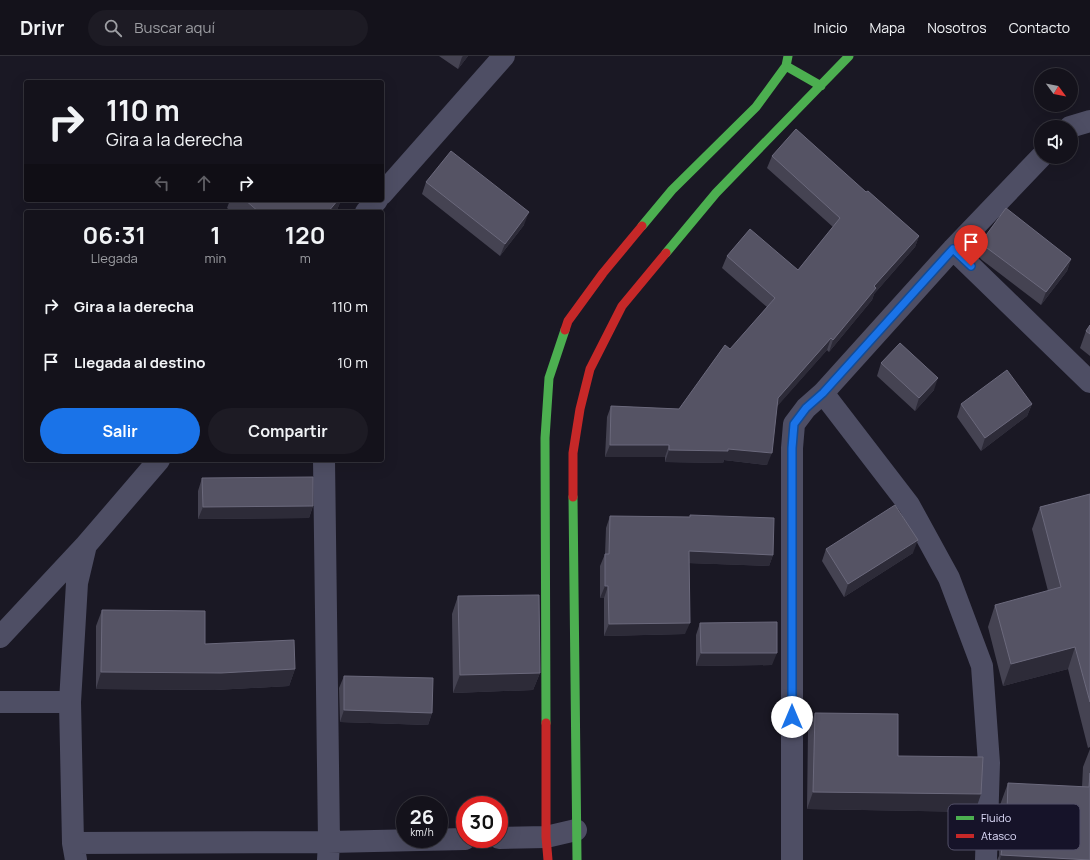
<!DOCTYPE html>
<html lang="es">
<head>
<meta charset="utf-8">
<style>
  :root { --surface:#14121b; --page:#1d1b24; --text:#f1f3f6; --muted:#9d9ea3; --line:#33323a; --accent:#1a73e8 }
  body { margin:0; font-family:Manrope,sans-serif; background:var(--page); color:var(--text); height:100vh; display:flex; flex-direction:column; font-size:15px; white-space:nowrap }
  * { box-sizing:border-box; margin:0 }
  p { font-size:13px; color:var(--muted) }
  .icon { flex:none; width:22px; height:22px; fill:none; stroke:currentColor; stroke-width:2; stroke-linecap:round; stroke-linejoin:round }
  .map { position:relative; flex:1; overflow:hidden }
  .side { position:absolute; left:24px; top:154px; width:360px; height:252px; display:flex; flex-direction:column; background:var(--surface); border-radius:4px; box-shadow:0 4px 16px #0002,0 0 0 1px var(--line) }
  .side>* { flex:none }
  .hud { position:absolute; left:24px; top:24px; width:360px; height:122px; border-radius:4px; box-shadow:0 4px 16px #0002,0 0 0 1px var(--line); background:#14121b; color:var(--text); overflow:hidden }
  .needle { width:26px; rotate:122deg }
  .fabs { position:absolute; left:1034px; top:12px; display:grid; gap:8px }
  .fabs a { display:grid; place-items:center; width:44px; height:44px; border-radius:50%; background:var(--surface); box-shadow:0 4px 16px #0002,0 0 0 1px var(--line); font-size:20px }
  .speed { position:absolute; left:396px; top:740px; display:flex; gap:8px; font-size:20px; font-weight:700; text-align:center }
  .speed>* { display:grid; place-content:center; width:52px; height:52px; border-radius:50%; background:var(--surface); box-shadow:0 4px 16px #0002,0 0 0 1px var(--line); line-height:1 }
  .speed small { font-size:10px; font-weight:400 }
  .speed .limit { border:6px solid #d22; background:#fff; color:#111 }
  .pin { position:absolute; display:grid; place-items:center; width:34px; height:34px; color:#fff; margin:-41px -17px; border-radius:50% 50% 50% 0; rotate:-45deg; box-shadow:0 0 4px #0007 }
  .pin .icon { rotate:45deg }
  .me { position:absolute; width:44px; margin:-22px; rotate:0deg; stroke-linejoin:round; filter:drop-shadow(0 0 3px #0008) }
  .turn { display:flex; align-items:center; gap:14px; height:84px; padding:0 16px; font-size:18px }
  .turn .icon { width:52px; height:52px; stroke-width:2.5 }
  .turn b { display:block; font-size:28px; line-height:34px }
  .lanes { display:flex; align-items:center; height:38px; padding:0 16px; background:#0003; justify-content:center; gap:20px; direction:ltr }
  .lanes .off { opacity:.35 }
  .eta { display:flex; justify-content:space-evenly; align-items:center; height:68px; text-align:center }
  .eta b { font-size:24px; font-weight:700; line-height:28px }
  .cta { display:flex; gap:8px; margin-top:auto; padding:8px 16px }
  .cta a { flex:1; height:46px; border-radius:24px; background:var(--accent); color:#fff; font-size:16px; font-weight:700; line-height:46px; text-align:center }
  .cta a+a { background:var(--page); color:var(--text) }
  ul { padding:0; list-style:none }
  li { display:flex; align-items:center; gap:12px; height:56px; padding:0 16px }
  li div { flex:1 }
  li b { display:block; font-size:15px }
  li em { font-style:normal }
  header { display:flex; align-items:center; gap:24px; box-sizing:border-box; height:56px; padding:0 20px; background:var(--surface); border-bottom:1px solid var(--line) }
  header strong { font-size:19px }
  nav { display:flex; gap:22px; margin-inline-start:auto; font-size:14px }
  .search { width:280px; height:36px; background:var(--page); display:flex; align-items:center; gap:10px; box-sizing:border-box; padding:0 14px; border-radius:22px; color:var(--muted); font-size:15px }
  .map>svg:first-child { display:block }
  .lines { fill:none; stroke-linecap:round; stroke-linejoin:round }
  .street { stroke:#4e4e64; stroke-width:22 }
  .fast { stroke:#4caf50; stroke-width:9 }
  .jam { stroke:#c62828; stroke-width:9 }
  .wall { fill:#454352 }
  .shaded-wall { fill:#2d2b38 }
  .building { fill:#555364; stroke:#6b697c }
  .route-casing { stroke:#114b97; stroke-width:10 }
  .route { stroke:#1a73e8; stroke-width:7 }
  .key { fill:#161329; stroke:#535068; stroke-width:1 }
  .key-label { font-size:11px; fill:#e0defc }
</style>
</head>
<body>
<header>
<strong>Drivr</strong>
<div class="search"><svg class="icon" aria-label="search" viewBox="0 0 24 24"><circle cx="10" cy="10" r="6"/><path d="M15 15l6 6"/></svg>Buscar aquí</div>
<nav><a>Inicio</a><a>Mapa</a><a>Nosotros</a><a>Contacto</a></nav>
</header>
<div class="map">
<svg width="1090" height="804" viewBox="0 0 1090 804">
  <rect width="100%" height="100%" fill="#1a1824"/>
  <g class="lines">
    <path class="street" d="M 1070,71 L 1090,65
      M 382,138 L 504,0
      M 366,156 L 377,144
      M 953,193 L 1090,326
      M 823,337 L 909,449 L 949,522 L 982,610 L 989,707 L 986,804
      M 324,404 L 329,786 L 328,804
      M 0,581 L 85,490
      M 0,646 L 70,646
      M 499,782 L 546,781 L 576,774
      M 73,787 L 329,786 L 465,783
      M 76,804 L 73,787 L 70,646 L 77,527 L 86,489 L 159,404
      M 792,804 L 792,392 L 794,368 L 806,352 L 823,337 L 953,193 L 1041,101"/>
    <path class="fast" d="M 786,10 L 821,30
      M 642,170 L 672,134 L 756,51 L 786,10 L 788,0
      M 666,197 L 716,137 L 849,0
      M 573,441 L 577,804
      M 546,667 L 545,382 L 549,322 L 565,274"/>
    <path class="jam" d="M 565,274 L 568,265 L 603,217 L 642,170
      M 573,441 L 573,397 L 580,353 L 590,313 L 622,250 L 666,197
      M 546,667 L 546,781 L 548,804"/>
  </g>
  <path class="wall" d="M 439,0 L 468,0 L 458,13 Z
    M 772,100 L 866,136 L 919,180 L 915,191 L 874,238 L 872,244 L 829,296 L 827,294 L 777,350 L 767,409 L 724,404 L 723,407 L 665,406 L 665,401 L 605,401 L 607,361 L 611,350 L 679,353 L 767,251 L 722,212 L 727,200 L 798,214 L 833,171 L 767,112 Z
    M 426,126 L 524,169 L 500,200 L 422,138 Z
    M 230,144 L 341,144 L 337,154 L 336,156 L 232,156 L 227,152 Z
    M 981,186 L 1071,203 L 1067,215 L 1041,249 L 982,204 L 976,198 Z
    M 1090,269 L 1090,300 L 1080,292 L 1086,275 Z
    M 881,307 L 934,334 L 915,355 L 877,320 Z
    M 961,348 L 1032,348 L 1027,360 L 981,395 L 957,361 Z
    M 202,422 L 313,450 L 309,462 L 198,463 L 198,435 Z
    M 1090,438 L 1090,691 L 1088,692 L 1068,613 L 1003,630 L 988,571 L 995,549 L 1048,535 L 1032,473 L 1040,451 Z
    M 690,459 L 773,499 L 769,510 L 689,507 L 685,578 L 604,580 L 604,542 L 600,542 L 600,510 L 605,498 L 606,472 L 610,460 L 690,461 Z
    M 826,493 L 913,497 L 844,541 L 822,505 Z
    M 458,540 L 540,617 L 533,634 L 453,637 L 452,558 Z
    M 102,554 L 205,588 L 295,613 L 289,630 L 215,634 L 96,633 L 96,570 Z
    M 700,567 L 772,609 L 696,610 L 696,579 Z
    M 344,620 L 432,657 L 428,669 L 340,666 L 339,632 Z
    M 815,657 L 898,700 L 975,756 L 807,753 L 808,675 Z
    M 1090,693 L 1090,804 L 997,804 L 999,800 L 1000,749 L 1008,727 L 1082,731 L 1083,711 Z"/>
  <path class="shaded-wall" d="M 463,0 L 468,0 L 458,13 L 462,1 Z
    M 338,144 L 341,144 L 337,154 L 336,156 L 328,156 Z
    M 529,156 L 524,169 L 500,200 L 505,188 Z
    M 919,180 L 915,191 L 874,238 L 872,244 L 829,296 L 833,284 L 874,230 Z
    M 1071,203 L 1067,215 L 1041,249 L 1046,236 Z
    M 831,282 L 827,294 L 774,354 L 778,342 Z
    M 938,322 L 934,334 L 915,355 L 919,342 Z
    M 1032,348 L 1027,360 L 981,395 L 985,382 Z
    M 610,389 L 669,389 L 665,401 L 605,401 Z
    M 728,393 L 772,397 L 767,409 L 724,404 L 723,407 L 665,406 L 669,394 Z
    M 313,450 L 309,462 L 198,463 L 203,451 Z
    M 918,484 L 913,497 L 844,541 L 848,528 Z
    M 689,495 L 773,499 L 769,510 L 685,507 Z
    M 605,530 L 608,530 L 604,542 L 600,542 Z
    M 690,567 L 685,578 L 604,580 L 609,568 Z
    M 1075,591 L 1068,613 L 1003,630 L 1011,608 Z
    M 701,597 L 777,597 L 772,609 L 696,610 Z
    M 295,613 L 289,630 L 215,634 L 96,633 L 101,616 Z
    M 540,617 L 533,634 L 453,637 L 460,619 Z
    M 344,654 L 432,657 L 428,669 L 340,666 Z
    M 813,736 L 981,738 L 975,756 L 807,753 Z
    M 1001,799 L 1090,804 L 1000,804 Z"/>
  <path class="building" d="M 796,73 L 866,136 L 868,135 L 919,180 L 874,230 L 876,232 L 833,284 L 831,282 L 778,342 L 772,397 L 728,393 L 728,395 L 669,394 L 669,389 L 610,389 L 611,350 L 679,353 L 725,289 L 730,293 L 775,242 L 727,200 L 750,173 L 798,214 L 840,162 L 772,100 Z
    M 451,95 L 529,156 L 505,188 L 426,126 Z
    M 245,144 L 338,144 L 328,156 L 259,156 Z
    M 1006,152 L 1071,203 L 1046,236 L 987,192 L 981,186 Z
    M 1090,269 L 1090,278 L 1086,275 Z
    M 900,287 L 938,322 L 919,342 L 881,307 Z
    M 1007,314 L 1032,348 L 985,382 L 961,348 Z
    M 313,421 L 313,450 L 203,451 L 202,422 Z
    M 1090,438 L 1090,646 L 1075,591 L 1011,608 L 995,549 L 1061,531 L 1040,451 Z
    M 895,449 L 918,484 L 848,528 L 826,493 Z
    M 690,459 L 774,462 L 773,499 L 689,495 L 690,567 L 609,568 L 608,530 L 605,530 L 605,498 L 609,498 L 610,460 L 690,461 Z
    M 539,539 L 540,617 L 460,619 L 458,540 Z
    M 102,554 L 205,555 L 205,588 L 294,584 L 295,613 L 221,617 L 101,616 Z
    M 777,566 L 777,597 L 701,597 L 700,567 Z
    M 344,620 L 433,622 L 432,657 L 344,654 Z
    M 815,657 L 898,658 L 898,700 L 983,701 L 981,738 L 813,736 Z
    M 1090,717 L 1090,804 L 1001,799 L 1002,792 L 1005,789 L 1006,783 L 1008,727 L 1089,731 Z"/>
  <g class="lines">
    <g class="route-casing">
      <path id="route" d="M 792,661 L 792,392 L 794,368 L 806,352 L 823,337 L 953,193 L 971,210"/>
    </g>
    <use href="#route" class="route"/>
  </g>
  <rect x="948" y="748" width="132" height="46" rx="6" class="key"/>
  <rect x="956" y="760" width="18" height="4" fill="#4caf50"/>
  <rect x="956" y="778" width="18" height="4" fill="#c62828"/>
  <g class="key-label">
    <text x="981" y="766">Fluido</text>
    <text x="981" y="784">Atasco</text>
  </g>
</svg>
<div class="fabs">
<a><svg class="needle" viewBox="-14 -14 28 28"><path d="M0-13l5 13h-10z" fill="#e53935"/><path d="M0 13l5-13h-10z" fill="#9d9ea3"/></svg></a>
<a><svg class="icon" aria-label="sound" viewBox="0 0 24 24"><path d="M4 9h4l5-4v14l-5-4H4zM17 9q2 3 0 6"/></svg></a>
</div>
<div class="speed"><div>26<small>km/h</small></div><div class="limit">30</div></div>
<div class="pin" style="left:971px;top:210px;background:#d93025"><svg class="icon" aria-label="arrive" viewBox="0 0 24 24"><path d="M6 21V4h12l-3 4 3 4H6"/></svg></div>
<svg class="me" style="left:792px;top:661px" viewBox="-20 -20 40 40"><circle r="19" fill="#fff"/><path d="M0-13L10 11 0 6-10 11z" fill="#1a73e8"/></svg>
<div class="hud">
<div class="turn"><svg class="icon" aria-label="right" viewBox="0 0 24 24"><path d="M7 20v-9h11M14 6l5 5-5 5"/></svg><div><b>110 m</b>Gira a la derecha</div></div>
<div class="lanes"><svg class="icon off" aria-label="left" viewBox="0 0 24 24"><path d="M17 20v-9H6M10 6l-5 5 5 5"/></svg><svg class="icon off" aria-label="ahead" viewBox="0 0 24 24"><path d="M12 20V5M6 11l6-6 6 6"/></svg><svg class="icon" aria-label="right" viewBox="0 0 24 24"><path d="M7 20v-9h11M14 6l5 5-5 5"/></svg></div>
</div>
<section class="side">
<div class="eta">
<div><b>06:31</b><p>Llegada</p></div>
<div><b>1</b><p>min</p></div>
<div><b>120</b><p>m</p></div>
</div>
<ul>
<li><svg class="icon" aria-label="right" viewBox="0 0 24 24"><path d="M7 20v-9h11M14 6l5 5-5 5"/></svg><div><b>Gira a la derecha</b></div><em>110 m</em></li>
<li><svg class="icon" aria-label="arrive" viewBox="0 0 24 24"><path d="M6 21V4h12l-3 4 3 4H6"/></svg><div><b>Llegada al destino</b></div><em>10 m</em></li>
</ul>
<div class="cta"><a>Salir</a><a>Compartir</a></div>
</section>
</div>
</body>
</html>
